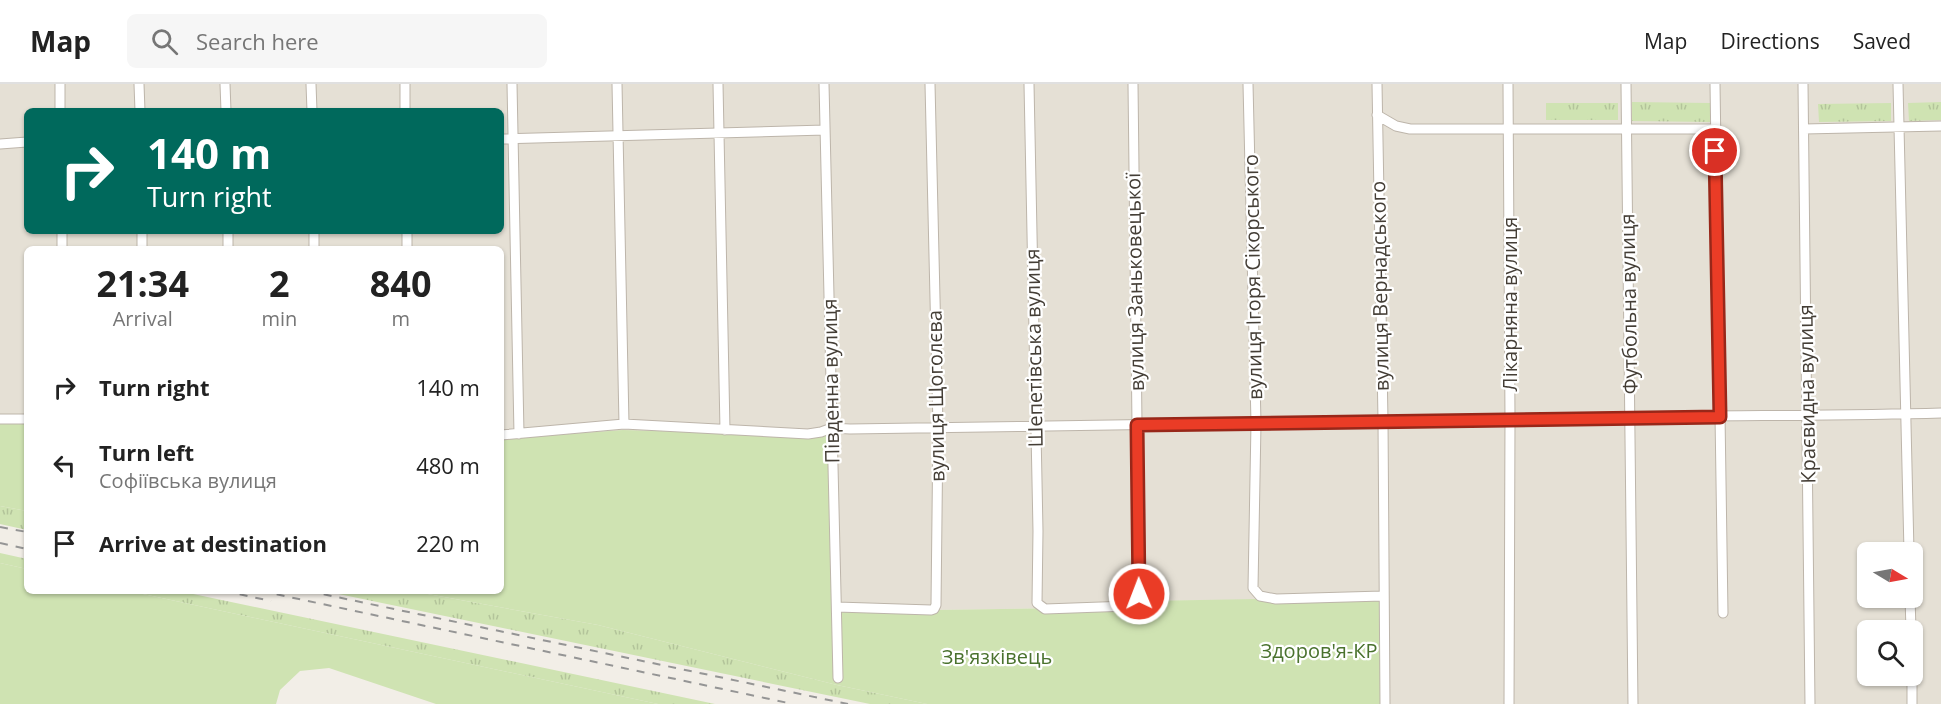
<!DOCTYPE html>
<html lang="en">
<head>
<meta charset="utf-8">
<style>
  :root { --surface:#fff; --page:#f6f6f6; --text:#222; --muted:#767676; --line:#e0e0e0 }
  body { margin:0; font-family:"Open Sans",sans-serif; background:var(--page); color:var(--text); height:100vh; display:flex; flex-direction:column; font-size:22px; white-space:nowrap }
  * { box-sizing:border-box; margin:0 }
  p { font-size:20px; color:var(--muted) }
  .icon { flex:none; width:33px; height:33px; fill:none; stroke:currentColor; stroke-width:2; stroke-linecap:round; stroke-linejoin:round }
  .map { position:relative; flex:1; overflow:hidden }
  .side { position:absolute; left:24px; top:162px; width:480px; height:348px; display:flex; flex-direction:column; background:var(--surface); border-radius:9px; box-shadow:0 2px 4px #0004 }
  .side>* { flex:none }
  .guide { position:absolute; left:24px; top:24px; width:480px; height:126px; border-radius:9px; box-shadow:0 2px 4px #0004; background:#00695c; color:#fff; overflow:hidden }
  .needle { width:39px; rotate:100deg }
  .fabs { position:absolute; left:1857px; top:458px; display:grid; gap:12px }
  .fabs a { display:grid; place-items:center; width:66px; height:66px; border-radius:9px; background:var(--surface); box-shadow:0 2px 4px #0004; font-size:30px }
  .pin { position:absolute; display:grid; place-items:center; width:51px; height:51px; color:#fff; margin:-26px; border:3px solid #fff; border-radius:50%; box-shadow:0 2px 6px #0007 }
  .me { position:absolute; width:66px; margin:-33px; rotate:359deg; stroke-linejoin:round; filter:drop-shadow(0 0 4px #0008) }
  .turn { display:flex; align-items:center; gap:21px; height:126px; padding:0 24px; font-size:27px }
  .turn .icon { width:78px; height:78px; stroke-width:2.5 }
  .turn b { display:block; font-size:42px; line-height:51px }
  .eta { display:flex; justify-content:space-evenly; align-items:center; height:102px; text-align:center }
  .eta b { font-size:36px; font-weight:700; line-height:42px }
  ul { padding:0; list-style:none }
  li { display:flex; align-items:center; gap:18px; height:78px; padding:0 24px }
  li div { flex:1 }
  li b { display:block; font-size:22px }
  li em { font-style:normal }
  header { display:flex; align-items:center; gap:36px; box-sizing:border-box; height:84px; padding:0 30px; background:var(--surface); border-bottom:2px solid var(--line) }
  header strong { font-size:28px }
  nav { display:flex; gap:33px; margin-inline-start:auto; font-size:21px }
  .search { width:420px; height:54px; background:var(--page); display:flex; align-items:center; gap:15px; box-sizing:border-box; padding:0 21px; border-radius:9px; color:var(--muted); font-size:22px }
  .map>svg:first-child { display:block }
  .residential { fill:#e5e0d5; fill-rule:evenodd }
  .grass { fill:url(#grass-tufts) }
  .garden { fill:#cfe3b2 }
  .lines { fill:none; stroke-linecap:round; stroke-linejoin:round }
  .minor-casing { stroke:#bdb5aa; stroke-width:11 }
  .minor { stroke:#fff; stroke-width:9 }
  .rail { stroke:#959595; stroke-width:2; stroke-dasharray:8 8; stroke-linecap:butt }
  .route-casing { stroke:#982719; stroke-width:15 }
  .route { stroke:#ea3c26; stroke-width:10 }
  .labels { text-anchor:middle; stroke-width:4.5; stroke-linejoin:round; paint-order:stroke }
  .street-label { font-size:20px; fill:#443e36; stroke:#fff }
  .park-label { font-size:20px; fill:#4a722e; stroke:#fff }
</style>
</head>
<body>
<header>
<strong>Map</strong>
<div class="search"><svg class="icon" aria-label="search" viewBox="0 0 24 24"><circle cx="10" cy="10" r="6"/><path d="M15 15l6 6"/></svg>Search here</div>
<nav><a>Map</a><a>Directions</a><a>Saved</a></nav>
</header>
<div class="map">
<svg width="1941" height="620" viewBox="0 0 1941 620">
  <defs>
    <pattern id="grass-tufts" width="24" height="20" patternUnits="userSpaceOnUse" patternTransform="scale(1.5)"><rect width="24" height="20" fill="#cfe3b2"/><path d="M3 7l-1-3M5 7V3M7 7l1-3M15 17l-1-3M17 17v-4M19 17l1-3" fill="none" stroke="#b3c49a"/></pattern>
  </defs>
  <rect width="100%" height="100%" fill="#f2eee7"/>
  <path class="residential" d="M 0,0 L 1941,0 L 1941,620 L 1382,620 L 1276,516 L 1142,517 L 1130,523 L 933,526 L 837,523 L 831,472 L 828,353 L 501,355 L 501,165 L 27,165 L 27,337 L 0,337 ZM 27,27 L 501,27 L 501,147 L 27,147 ZM 1868,468 L 1912,468 L 1912,513 L 1868,513 ZM 1868,546 L 1912,546 L 1912,591 L 1868,591 Z"/>
  <path class="grass" d="M 1632,18 L 1710,19 L 1710,38 L 1632,37 Z
    M 1941,18 L 1941,36 L 1909,37 L 1908,19 Z
    M 1546,19 L 1618,19 L 1618,36 L 1546,36 Z
    M 1891,19 L 1891,37 L 1819,38 L 1818,20 Z
    M 0,422 L 27,427 L 27,446 L 0,440 Z
    M 0,469 L 27,475 L 27,485 L 0,479 Z
    M 129,507 L 179,507 L 715,620 L 658,620 Z
    M 324,507 L 411,507 L 598,541 L 837,601 L 927,620 L 870,620 Z"/>
  <path class="garden" d="M 0,337 L 27,337 L 27,427 L 0,422 Z
    M 623,346 L 828,352 L 831,472 L 837,523 L 933,526 L 1130,523 L 1142,517 L 1381,513 L 1382,620 L 927,620 L 837,601 L 598,541 L 411,507 L 501,507 L 501,355 Z
    M 0,479 L 27,485 L 27,507 L 129,507 L 658,620 L 436,620 L 329,584 L 300,587 L 280,606 L 276,620 L 0,620 Z"/>
  <g class="lines">
    <g class="minor-casing">
      <path id="minor" d="M 60,0 L 60,27
        M 139,0 L 140,27
        M 225,0 L 226,27
        M 311,0 L 312,27
        M 405,0 L 405,27
        M 512,0 L 519,350
        M 617,0 L 624,340
        M 718,0 L 725,346
        M 824,0 L 838,594
        M 1029,0 L 1038,447 L 1037,519 L 1045,525 L 1129,522 L 1137,518 L 1139,510 L 1133,0
        M 1248,0 L 1256,339 L 1253,504 L 1260,512 L 1276,515 L 1383,512
        M 1377,0 L 1383,336 L 1385,620
        M 1508,0 L 1510,336 L 1509,620
        M 1626,0 L 1633,620
        M 1715,0 L 1723,529
        M 1803,0 L 1810,620
        M 1898,0 L 1909,468
        M 1377,31 L 1396,42 L 1410,45 L 1715,45
        M 1804,45 L 1941,42
        M 501,55 L 825,46
        M 0,60 L 27,58
        M 62,147 L 62,165
        M 142,147 L 142,165
        M 228,147 L 228,165
        M 314,147 L 314,165
        M 407,147 L 407,165
        M 0,335 L 27,335
        M 501,351 L 624,340 L 808,350 L 821,348 L 832,344 L 850,345 C 1110,340 1369,338 1629,333 C 1733,331 1837,332 1941,329
        M 1910,513 L 1911,546
        M 837,523 L 931,526 L 934,525 L 936,521 L 938,343 L 930,0
        M 1912,591 L 1912,620"/>
    </g>
    <use href="#minor" class="minor"/>
    <path class="rail" d="M 0,443 L 27,448
      M 0,459 L 27,465
      M 224,507 L 271,517
      M 261,507 L 793,620
      M 308,507 L 848,620"/>
  </g>
  <g class="lines">
    <g class="route-casing">
      <path id="route" d="M 1139,510 L 1137,341 L 1720,333 L 1715,67"/>
    </g>
    <use href="#route" class="route"/>
  </g>
  <g class="labels">
    <g class="street-label">
      <text transform="translate(1253 193) rotate(-91)" y="7">вулиця Ігоря Сікорського</text>
      <text transform="translate(1135 198) rotate(-91)" y="7">вулиця Заньковецької</text>
      <text transform="translate(1380 202) rotate(-91)" y="7">вулиця Вернадського</text>
      <text transform="translate(1510 220) rotate(-90)" y="7">Лікарняна вулиця</text>
      <text transform="translate(1629 220) rotate(-91)" y="7">Футбольна вулиця</text>
      <text transform="translate(1034 264) rotate(-91)" y="7">Шепетівська вулиця</text>
      <text transform="translate(831 297) rotate(-91)" y="7">Південна вулиця</text>
      <text transform="translate(1807 310) rotate(-91)" y="7">Краєвидна вулиця</text>
      <text transform="translate(936 312) rotate(-91)" y="7">вулиця Щоголєва</text>
    </g>
    <g class="park-label">
      <text x="1319" y="574">Здоров'я-КР</text>
      <text x="997" y="580">Зв'язківець</text>
    </g>
  </g>
</svg>
<div class="fabs">
<a><svg class="needle" viewBox="-14 -14 28 28"><path d="M0-13l5 13h-10z" fill="#e53935"/><path d="M0 13l5-13h-10z" fill="#767676"/></svg></a>
<a><svg class="icon" aria-label="search" viewBox="0 0 24 24"><circle cx="10" cy="10" r="6"/><path d="M15 15l6 6"/></svg></a>
</div>
<div class="pin" style="left:1715px;top:67px;background:#d93025"><svg class="icon" aria-label="arrive" viewBox="0 0 24 24"><path d="M6 21V4h12l-3 4 3 4H6"/></svg></div>
<svg class="me" style="left:1139px;top:510px" viewBox="-20 -20 40 40"><circle r="17" fill="#ea3c26" stroke="#fff" stroke-width="3"/><path d="M0-11L8 9 0 5-8 9z" fill="#fff"/></svg>
<div class="guide">
<div class="turn"><svg class="icon" aria-label="right" viewBox="0 0 24 24"><path d="M7 20v-9h11M14 6l5 5-5 5"/></svg><div><b>140 m</b>Turn right</div></div>
</div>
<section class="side">
<div class="eta">
<div><b>21:34</b><p>Arrival</p></div>
<div><b>2</b><p>min</p></div>
<div><b>840</b><p>m</p></div>
</div>
<ul>
<li><svg class="icon" aria-label="right" viewBox="0 0 24 24"><path d="M7 20v-9h11M14 6l5 5-5 5"/></svg><div><b>Turn right</b></div><em>140 m</em></li>
<li><svg class="icon" aria-label="left" viewBox="0 0 24 24"><path d="M17 20v-9H6M10 6l-5 5 5 5"/></svg><div><b>Turn left</b><p>Софіївська вулиця</p></div><em>480 m</em></li>
<li><svg class="icon" aria-label="arrive" viewBox="0 0 24 24"><path d="M6 21V4h12l-3 4 3 4H6"/></svg><div><b>Arrive at destination</b></div><em>220 m</em></li>
</ul>
</section>
</div>
</body>
</html>
